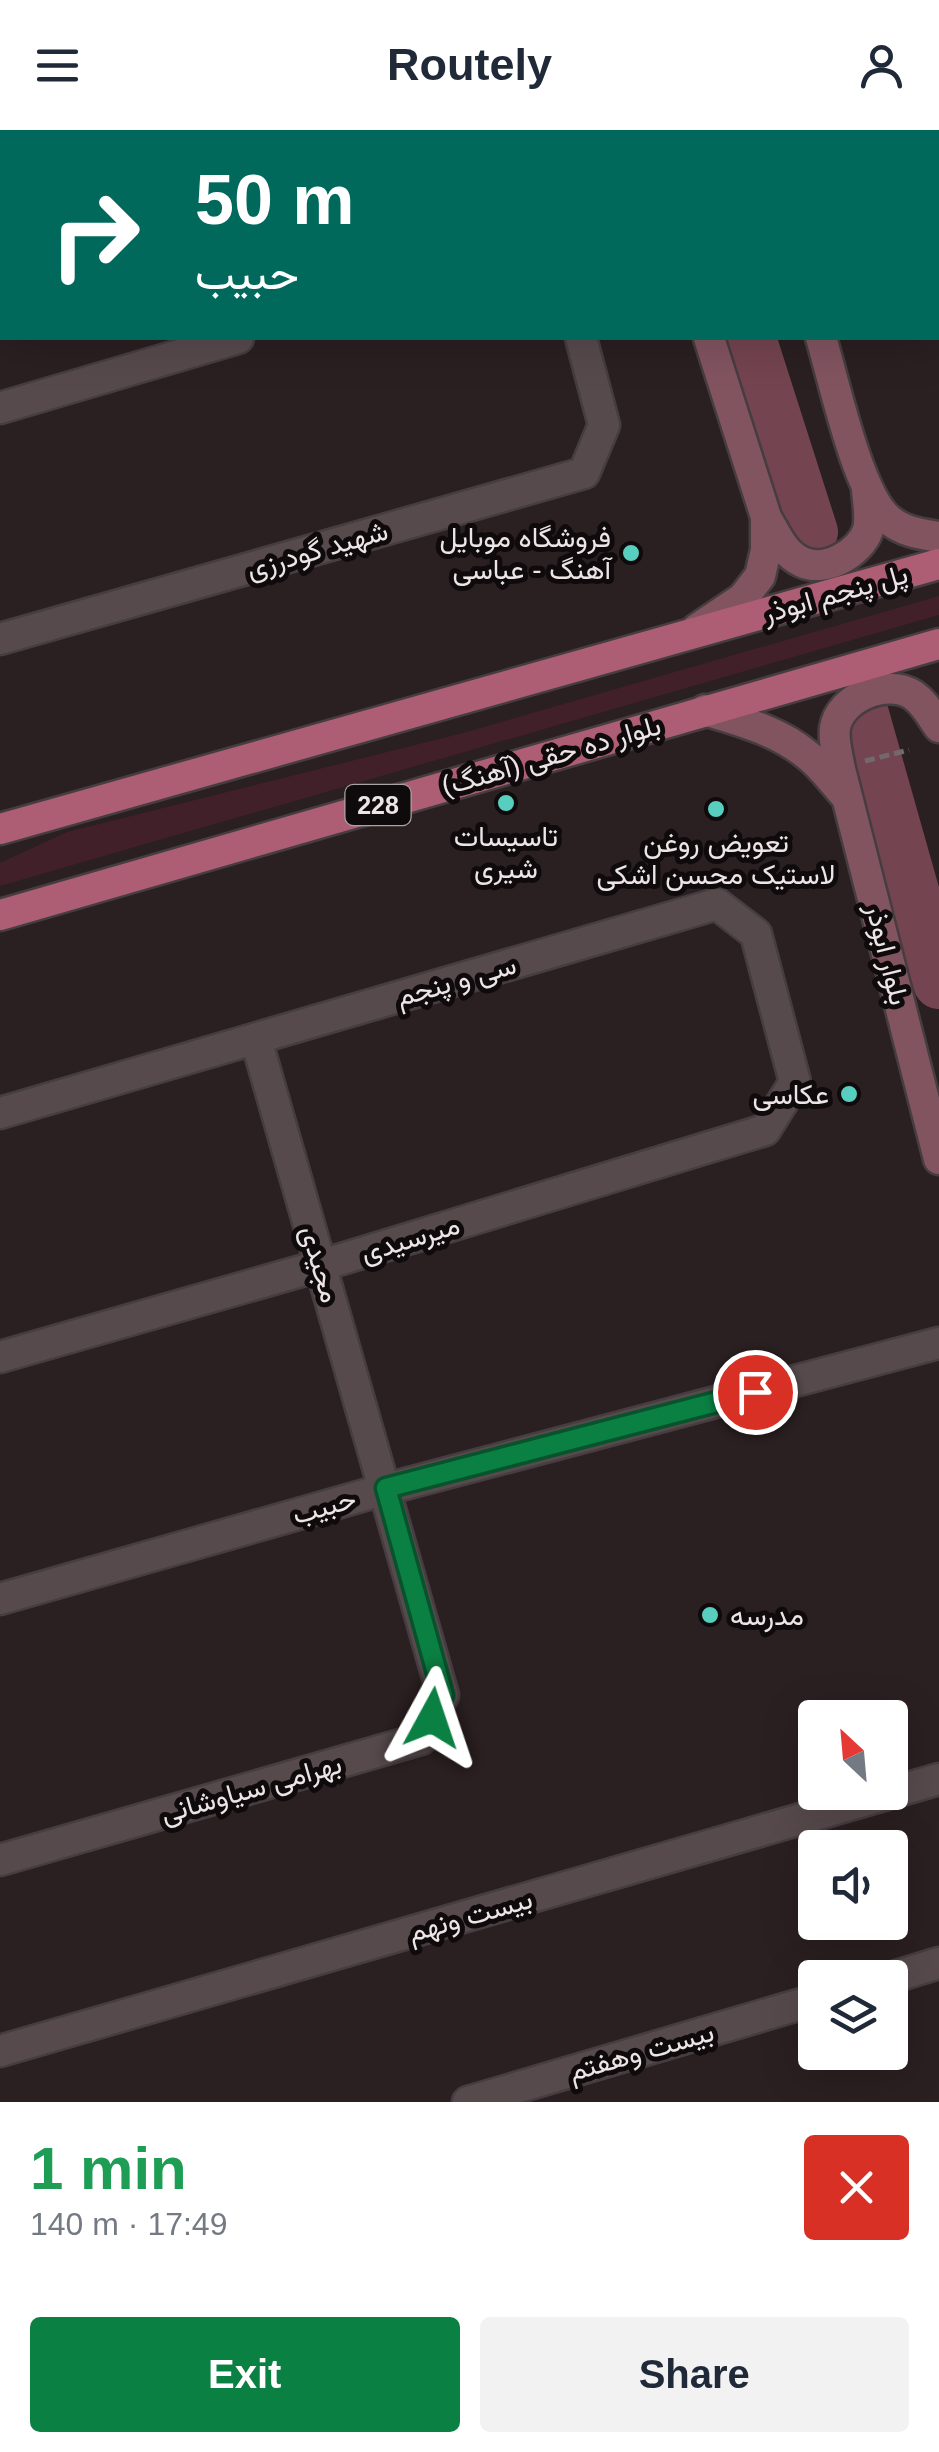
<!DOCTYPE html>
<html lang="en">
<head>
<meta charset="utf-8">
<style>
  :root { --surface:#fff; --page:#f2f2f3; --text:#1f2937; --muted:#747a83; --accent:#0b8043 }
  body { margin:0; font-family:Helvetica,Vazirmatn,sans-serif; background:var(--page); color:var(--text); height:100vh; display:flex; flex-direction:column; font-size:38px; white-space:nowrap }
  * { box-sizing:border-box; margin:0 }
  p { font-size:32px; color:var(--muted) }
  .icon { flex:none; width:55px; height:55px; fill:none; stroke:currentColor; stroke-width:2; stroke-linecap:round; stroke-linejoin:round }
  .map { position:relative; height:1972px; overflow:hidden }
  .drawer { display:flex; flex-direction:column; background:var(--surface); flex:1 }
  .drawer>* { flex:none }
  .guide { position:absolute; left:0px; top:0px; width:940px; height:210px; box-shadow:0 10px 40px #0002; background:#00695c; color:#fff; overflow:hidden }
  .needle { width:65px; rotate:334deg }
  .controls { position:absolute; left:798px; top:1570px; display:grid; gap:20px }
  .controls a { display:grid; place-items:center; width:110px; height:110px; border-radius:10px; background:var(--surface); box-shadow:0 10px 40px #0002; font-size:50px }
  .pin { position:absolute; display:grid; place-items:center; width:85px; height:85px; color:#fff; margin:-42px; border:5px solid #fff; border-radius:50%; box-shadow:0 2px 10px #0007 }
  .me { position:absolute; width:110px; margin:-55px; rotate:5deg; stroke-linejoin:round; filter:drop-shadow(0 0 8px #0008) }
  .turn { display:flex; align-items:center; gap:35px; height:210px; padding:0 30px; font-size:45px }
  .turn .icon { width:130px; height:130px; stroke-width:2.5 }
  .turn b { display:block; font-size:70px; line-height:85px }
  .round { display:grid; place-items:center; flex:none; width:105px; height:105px; border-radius:10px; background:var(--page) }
  .head { display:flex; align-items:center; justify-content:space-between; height:170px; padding:0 30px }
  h1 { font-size:60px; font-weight:700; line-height:75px; color:#1e9e55 }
  .action { display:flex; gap:20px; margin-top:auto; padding:20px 30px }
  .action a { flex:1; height:115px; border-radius:10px; background:var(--accent); color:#fff; font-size:40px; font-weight:700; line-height:115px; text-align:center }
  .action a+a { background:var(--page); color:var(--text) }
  header { display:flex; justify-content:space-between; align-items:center; height:130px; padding:0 30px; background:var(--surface); font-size:45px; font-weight:700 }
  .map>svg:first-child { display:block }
  .green { fill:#422029 }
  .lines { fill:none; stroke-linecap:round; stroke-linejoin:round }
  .river { stroke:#744450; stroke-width:52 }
  .street-casing { stroke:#463d40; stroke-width:35 }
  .secondary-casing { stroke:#463d40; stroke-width:35 }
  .primary-casing { stroke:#463d40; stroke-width:35 }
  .path { stroke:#73696b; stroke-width:5; stroke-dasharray:10 5; stroke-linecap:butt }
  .street { stroke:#574a4d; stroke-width:30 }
  .secondary { stroke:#825460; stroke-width:30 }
  .primary { stroke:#ad5e74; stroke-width:30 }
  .route-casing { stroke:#07532c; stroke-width:25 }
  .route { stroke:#0b8043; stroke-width:18 }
  .poi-dot { fill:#58cebf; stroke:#0f0a0b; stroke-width:4 }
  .labels { text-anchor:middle; stroke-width:10; stroke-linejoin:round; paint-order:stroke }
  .shield { fill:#0f0a0b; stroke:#aaa3a4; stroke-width:2.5 }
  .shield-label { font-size:25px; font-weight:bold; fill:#ece4e6 }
  .poi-label { font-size:28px; fill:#ece4e6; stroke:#0f0a0b; text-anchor:end }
  .street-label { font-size:28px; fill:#ece4e6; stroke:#0f0a0b }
</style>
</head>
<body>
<header><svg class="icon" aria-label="menu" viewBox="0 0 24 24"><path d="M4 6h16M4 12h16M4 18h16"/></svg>Routely<svg class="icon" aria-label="person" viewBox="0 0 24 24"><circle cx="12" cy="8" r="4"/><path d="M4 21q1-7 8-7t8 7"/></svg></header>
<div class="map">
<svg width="939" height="1972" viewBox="0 0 939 1972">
  <rect width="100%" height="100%" fill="#2a1f21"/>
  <path class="green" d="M 939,466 L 939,485 L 0,756 L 0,733 L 67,702 L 463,603 Z"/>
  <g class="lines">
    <path class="river" d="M 687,0 L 688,2
      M 750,208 L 812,402
      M 863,584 L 939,853"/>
    <g class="street-casing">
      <path id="street" d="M 74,2 L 83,0
        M 938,8 L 939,7
        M 0,24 L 2,24
        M 938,102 L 939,107
        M 0,278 L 238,208
        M 0,509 L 584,343 L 604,295 L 581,208
        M 0,983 L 717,774 L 756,804 L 795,952 L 765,1000 L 322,1135 L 0,1227
        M 0,1469 L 386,1359 L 939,1213
        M 0,1730 L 421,1609 L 443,1565 L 256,909
        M 890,1848 L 939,1833
        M 0,1921 L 939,1649
        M 468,1972 L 815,1870"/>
    </g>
    <g class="secondary-casing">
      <path id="secondary" d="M 642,0 L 643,2
        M 756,0 L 757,2
        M 821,208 C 834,250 857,362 888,389 C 903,402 920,404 939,407
        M 767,389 C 777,406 784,424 802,432 C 826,443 860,423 868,400 C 871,388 868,372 867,360
        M 697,499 L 743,468 L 760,446 L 766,420 L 766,387 L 709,208
        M 705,580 C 739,591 777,600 806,624 C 821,635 832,651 844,664
        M 939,597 C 931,586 925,573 913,565 C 887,548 840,567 835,598 C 833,611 838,627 840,639 L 939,1029"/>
    </g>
    <g class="primary-casing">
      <path id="primary" d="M 0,699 L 939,434
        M 0,785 L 939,514"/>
    </g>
    <path class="path" d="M 865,631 L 909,620"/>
    <use href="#street" class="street"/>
    <use href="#secondary" class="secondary"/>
    <use href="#primary" class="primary"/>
  </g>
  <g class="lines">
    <g class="route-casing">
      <path id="route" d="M 432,1588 L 443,1565 L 386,1358 L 755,1262"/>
    </g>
    <use href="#route" class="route"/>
  </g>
  <g class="poi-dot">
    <circle cx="631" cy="423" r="10"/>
    <circle cx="506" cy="673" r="10"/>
    <circle cx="716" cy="679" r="10"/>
    <circle cx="849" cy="964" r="10"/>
    <circle cx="710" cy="1485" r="10"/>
  </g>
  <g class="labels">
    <rect class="shield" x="345.5" y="655" width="65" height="40" rx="8"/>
    <g class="shield-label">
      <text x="378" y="684">228</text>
    </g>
    <g class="poi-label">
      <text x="611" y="417">فروشگاه موبایل<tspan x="611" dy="32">آهنگ - عباسی</tspan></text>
      <text x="506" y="716" text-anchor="middle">تاسیسات<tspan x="506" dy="32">شیری</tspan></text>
      <text x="716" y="722" text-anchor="middle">تعویض روغن<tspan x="716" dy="32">لاستیک محسن اشکی</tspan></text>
      <text x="829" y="974">عکاسى</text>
      <text x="730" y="1495" text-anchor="start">مدرسه</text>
    </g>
    <g class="street-label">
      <text transform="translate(317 419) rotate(-16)" y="10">شهید گودرزی</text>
      <text transform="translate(835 463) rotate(-16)" y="10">پل پنجم ابوذر</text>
      <text transform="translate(551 625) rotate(-16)" y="10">بلوار ده حقی (آهنگ)</text>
      <text transform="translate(888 824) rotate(76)" y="10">بلوار ابوذر</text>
      <text transform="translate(456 850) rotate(-16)" y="10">سی و پنجم</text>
      <text transform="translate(410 1108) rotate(-17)" y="10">میرسیدی</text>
      <text transform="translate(321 1134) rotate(74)" y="10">مجیدی</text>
      <text transform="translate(324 1376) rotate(-16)" y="10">حبیب</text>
      <text transform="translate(251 1658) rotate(-16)" y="10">بهرامی سیاوشانی</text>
      <text transform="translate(470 1785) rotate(-16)" y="10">بیست ونهم</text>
      <text transform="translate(641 1921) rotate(-16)" y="10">بیست وهفتم</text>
    </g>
  </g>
</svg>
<div class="controls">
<a><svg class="needle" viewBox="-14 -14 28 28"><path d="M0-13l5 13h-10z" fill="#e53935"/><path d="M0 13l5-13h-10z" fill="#747a83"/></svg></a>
<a><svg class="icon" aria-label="sound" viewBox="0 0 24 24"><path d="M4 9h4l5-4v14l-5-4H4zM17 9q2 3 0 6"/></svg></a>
<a><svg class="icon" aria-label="layers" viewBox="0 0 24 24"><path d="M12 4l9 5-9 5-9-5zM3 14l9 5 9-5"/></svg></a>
</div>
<div class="pin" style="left:755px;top:1262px;background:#d93025"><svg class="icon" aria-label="arrive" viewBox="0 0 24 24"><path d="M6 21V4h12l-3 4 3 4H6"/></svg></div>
<svg class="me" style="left:432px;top:1588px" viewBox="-20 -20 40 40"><path d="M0-17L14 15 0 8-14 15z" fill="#0b8043" stroke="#fff" stroke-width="4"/></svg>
<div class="guide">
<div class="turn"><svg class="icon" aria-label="right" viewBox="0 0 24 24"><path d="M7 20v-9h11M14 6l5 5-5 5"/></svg><div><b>50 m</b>حبیب</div></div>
</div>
</div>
<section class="drawer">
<div class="head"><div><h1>1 min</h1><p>140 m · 17:49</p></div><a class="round" style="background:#d93025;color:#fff"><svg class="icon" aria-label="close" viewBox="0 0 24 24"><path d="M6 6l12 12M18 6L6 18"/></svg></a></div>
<div class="action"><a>Exit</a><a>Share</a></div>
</section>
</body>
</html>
